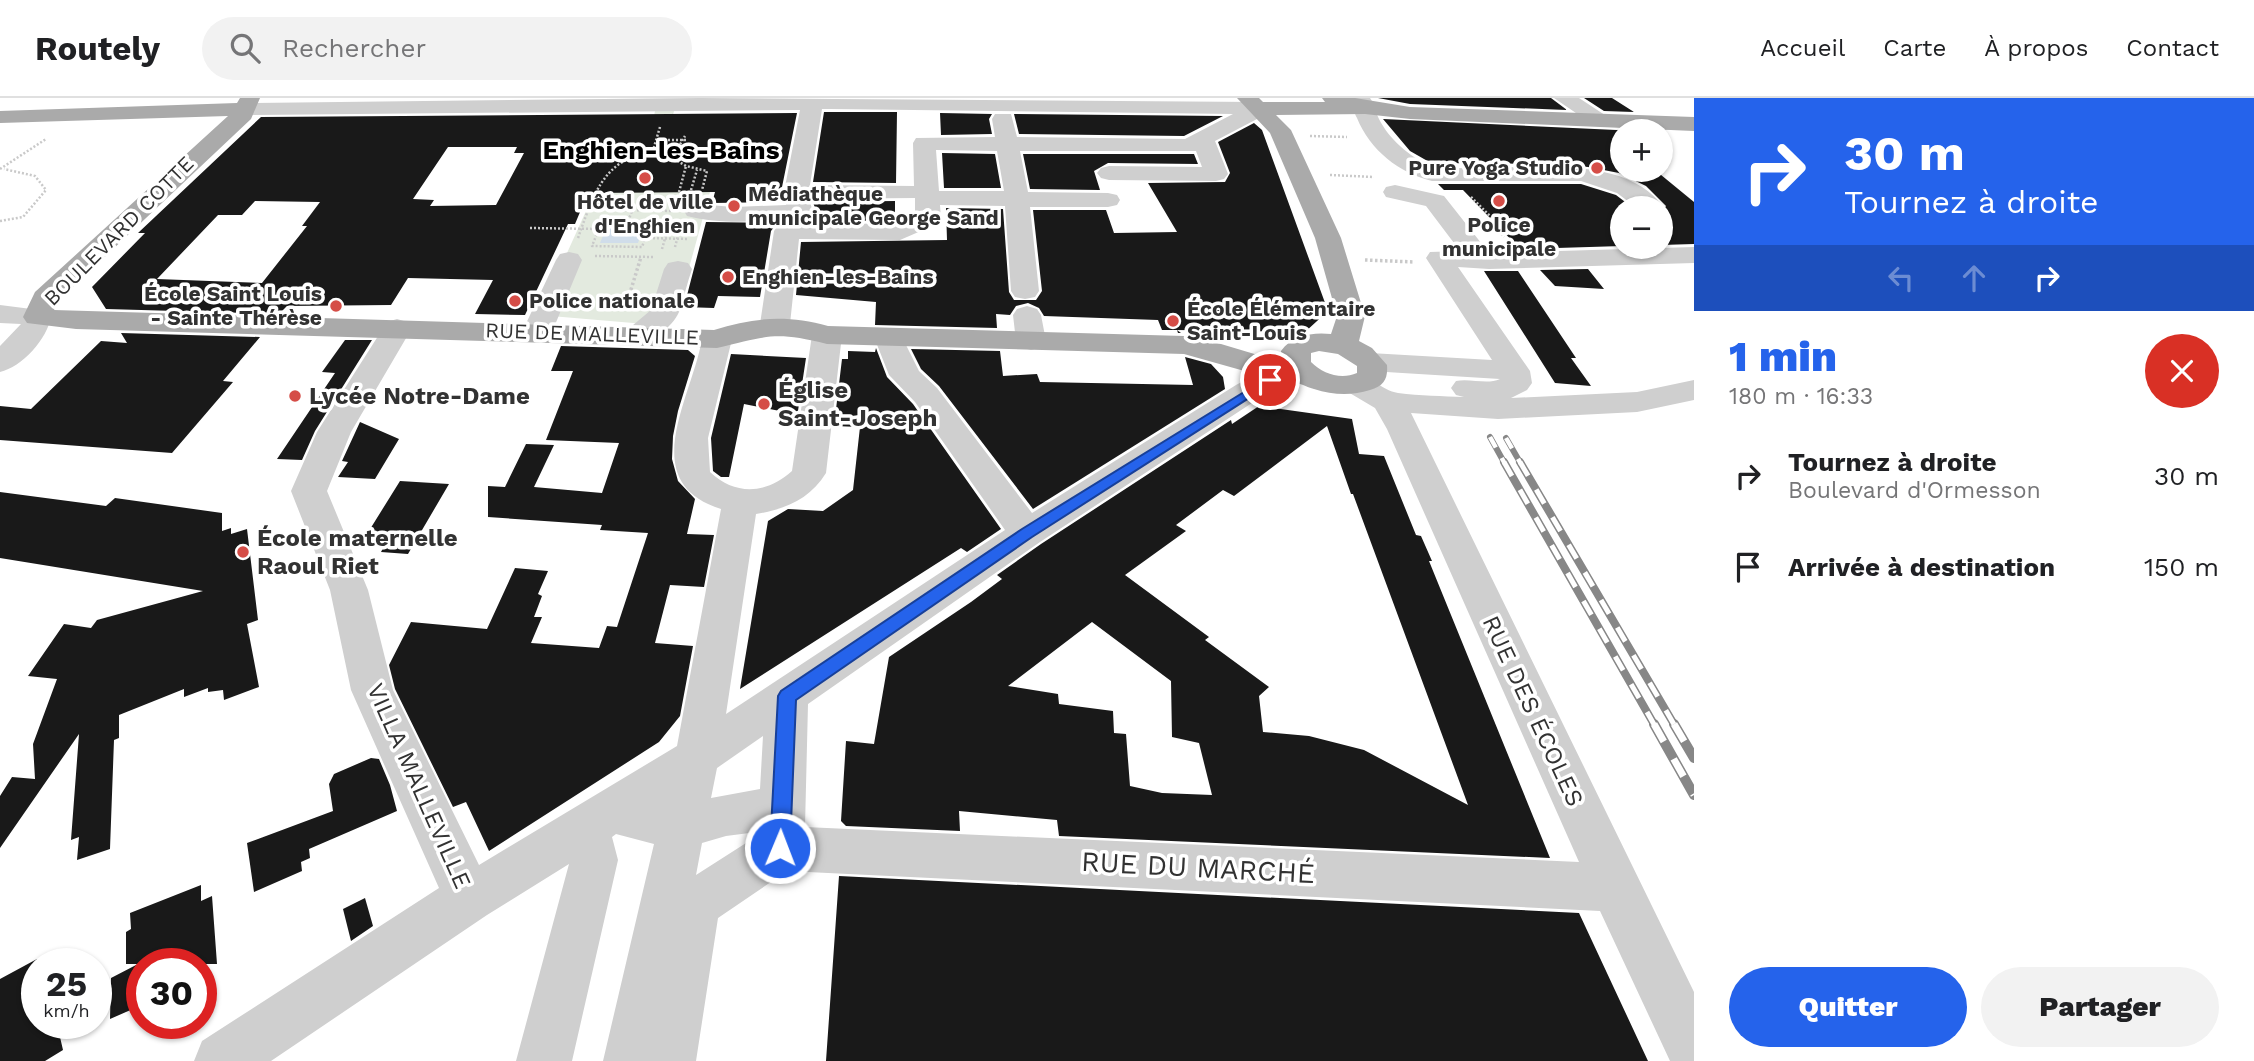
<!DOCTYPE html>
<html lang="fr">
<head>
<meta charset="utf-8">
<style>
  :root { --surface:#fff; --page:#f2f2f2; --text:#202124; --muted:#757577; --line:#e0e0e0; --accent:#2563eb }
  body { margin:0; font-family:"Work Sans",sans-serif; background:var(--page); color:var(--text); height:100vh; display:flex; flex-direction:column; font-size:26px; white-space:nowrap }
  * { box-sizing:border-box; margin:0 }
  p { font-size:23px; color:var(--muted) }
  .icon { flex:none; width:38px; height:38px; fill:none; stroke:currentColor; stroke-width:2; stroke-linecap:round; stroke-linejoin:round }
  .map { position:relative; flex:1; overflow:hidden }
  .side { display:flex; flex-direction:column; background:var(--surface); width:560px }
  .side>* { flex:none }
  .hud { background:#2563eb; color:#fff; overflow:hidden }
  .fabs { position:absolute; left:1610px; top:21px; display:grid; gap:14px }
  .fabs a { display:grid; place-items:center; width:63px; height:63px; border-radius:50%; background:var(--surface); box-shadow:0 2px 5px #0004; font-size:35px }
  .speed { position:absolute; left:21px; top:850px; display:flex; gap:14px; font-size:35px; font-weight:700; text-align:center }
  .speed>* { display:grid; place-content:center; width:91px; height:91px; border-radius:50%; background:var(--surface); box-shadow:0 2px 5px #0004; line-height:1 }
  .speed small { font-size:18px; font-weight:400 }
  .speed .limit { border:10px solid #d22; background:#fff; color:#111 }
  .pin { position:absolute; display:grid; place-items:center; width:60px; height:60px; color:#fff; margin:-30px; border:4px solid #fff; border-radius:50%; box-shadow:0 2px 7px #0007 }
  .me { position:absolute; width:77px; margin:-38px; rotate:1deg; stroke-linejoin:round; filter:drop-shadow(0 0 5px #0008) }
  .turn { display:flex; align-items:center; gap:24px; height:147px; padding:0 35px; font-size:32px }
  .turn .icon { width:91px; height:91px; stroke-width:2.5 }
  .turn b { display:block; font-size:49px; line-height:60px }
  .lanes { display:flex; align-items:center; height:66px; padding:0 35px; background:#0003; justify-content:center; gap:35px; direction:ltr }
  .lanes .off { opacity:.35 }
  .round { display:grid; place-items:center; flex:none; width:74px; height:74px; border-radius:37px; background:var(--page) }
  .headline { display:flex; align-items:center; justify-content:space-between; height:119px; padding:0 35px }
  h1 { font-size:42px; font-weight:800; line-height:52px; color:var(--accent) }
  .primary-button { display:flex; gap:14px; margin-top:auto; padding:14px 35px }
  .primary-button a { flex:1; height:80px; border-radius:42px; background:var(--accent); color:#fff; font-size:28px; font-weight:800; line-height:80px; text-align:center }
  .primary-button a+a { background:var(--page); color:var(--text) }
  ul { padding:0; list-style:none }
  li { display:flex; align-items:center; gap:21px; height:91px; padding:0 35px }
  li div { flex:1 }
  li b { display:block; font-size:26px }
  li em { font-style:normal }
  header { display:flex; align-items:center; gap:42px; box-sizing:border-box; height:98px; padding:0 35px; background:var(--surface); border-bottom:2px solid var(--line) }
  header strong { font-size:33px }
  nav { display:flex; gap:38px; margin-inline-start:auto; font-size:24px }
  .search { width:490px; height:63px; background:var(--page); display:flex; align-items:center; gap:18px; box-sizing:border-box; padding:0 24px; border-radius:38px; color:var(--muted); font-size:26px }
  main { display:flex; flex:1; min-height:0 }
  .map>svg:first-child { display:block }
  .green { fill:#e3eadf }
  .water { fill:#d0ddea }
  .building { fill:#191919; fill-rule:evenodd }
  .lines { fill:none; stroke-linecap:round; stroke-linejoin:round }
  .path-far1 { stroke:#c9c9c9; stroke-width:2.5; stroke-dasharray:2 2; stroke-linecap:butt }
  .path { stroke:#c9c9c9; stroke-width:3.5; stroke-dasharray:2.5 2.5; stroke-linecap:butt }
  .minor { fill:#cfcfcf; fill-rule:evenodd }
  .major { fill:#aaa; fill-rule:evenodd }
  .rail-far2-casing { stroke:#878787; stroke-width:6 }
  .rail-far1-casing { stroke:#878787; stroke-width:8 }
  .rail-casing { stroke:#878787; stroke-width:10 }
  .rail-far2 { stroke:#fff; stroke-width:4.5; stroke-dasharray:12; stroke-linecap:butt }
  .rail-far1 { stroke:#fff; stroke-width:5; stroke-dasharray:16; stroke-linecap:butt }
  .rail { stroke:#fff; stroke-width:7; stroke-dasharray:20; stroke-linecap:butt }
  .route { fill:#2563eb; stroke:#184099; stroke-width:2 }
  .poi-dot { fill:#d54d47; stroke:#fff; stroke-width:2.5 }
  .labels { text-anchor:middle; stroke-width:7; stroke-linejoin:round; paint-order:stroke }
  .far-poi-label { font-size:21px; font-weight:bold; fill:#323232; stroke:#fff; text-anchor:start }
  .far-street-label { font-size:21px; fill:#323232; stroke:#fff }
  .poi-label { font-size:24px; font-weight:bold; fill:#323232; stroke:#fff; text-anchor:start }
  .street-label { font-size:24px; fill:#323232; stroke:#fff }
  .far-district-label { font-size:26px; font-weight:bold; fill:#000; stroke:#fff }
  .near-street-label { font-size:28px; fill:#323232; stroke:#fff }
</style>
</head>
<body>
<header>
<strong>Routely</strong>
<div class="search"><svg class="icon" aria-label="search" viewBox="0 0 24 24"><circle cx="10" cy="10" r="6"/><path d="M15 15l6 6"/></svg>Rechercher</div>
<nav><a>Accueil</a><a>Carte</a><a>À propos</a><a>Contact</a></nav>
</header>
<main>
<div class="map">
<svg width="1694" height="963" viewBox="0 0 1694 963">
  <rect width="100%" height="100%" fill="#fff"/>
  <path class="green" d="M 655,13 L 674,13 L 669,33 L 718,65 L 689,170 L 645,226 L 539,217 L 605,71 L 651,33 Z"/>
  <path class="water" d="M 608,126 L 644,127 L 638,145 L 600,145 Z"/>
  <path class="building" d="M 1378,0 L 1551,0 L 1567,12 L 1410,6 Z
    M 1584,0 L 1612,0 L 1634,14 L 1604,13 Z
    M 824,14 L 897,14 L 896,85 L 813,84 Z
    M 797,15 L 781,94 L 783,104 L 712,105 L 715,94 L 588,95 L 575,126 L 568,126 L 525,217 L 475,216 L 493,182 L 408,180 L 391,207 L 287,208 L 279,216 L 106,211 L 92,189 L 145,135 L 138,135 L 261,19 ZM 448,49 L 517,49 L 514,55 L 524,55 L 496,107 L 430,108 L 434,102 L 413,101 ZM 255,103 L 320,104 L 302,128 L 307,128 L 262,185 L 157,181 L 218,117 L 242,117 Z
    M 940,15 L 992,16 L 989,21 L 992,36 L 941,37 Z
    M 1014,16 L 1223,18 L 1184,38 L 1019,36 Z
    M 1383,21 L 1638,33 L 1622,33 L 1622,72 L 1655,72 L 1694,104 L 1694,146 L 1661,147 L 1661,117 L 1666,108 L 1646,88 L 1619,75 L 1588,69 L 1555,66 L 1431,65 L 1410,53 Z
    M 1254,25 L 1262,32 L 1328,213 L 1305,234 L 1177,232 L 1181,235 L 1178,235 L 1177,232 L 1162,232 L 1158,222 L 1044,218 L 1039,210 L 1028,205 L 1016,208 L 1010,217 L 996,216 L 997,230 L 875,227 L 876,204 L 796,197 L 801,144 L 947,142 L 946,110 L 1003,111 L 1009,194 L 1014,202 L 1036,202 L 1042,193 L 1033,112 L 1106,112 L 1114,135 L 1177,134 L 1148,85 L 1225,84 L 1230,75 L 1218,44 Z
    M 942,55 L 995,56 L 1001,90 L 944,90 Z
    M 1023,56 L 1194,56 L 1198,66 L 1108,65 L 1094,73 L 1100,92 L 1030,91 Z
    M 1438,86 L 1581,86 L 1616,97 L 1633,110 L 1622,110 L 1622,148 L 1520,151 L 1463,92 L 1444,92 Z
    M 895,103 L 895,123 L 810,122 L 816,113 L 813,104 Z
    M 706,124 L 777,125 L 771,133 L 760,199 L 718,198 L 714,210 L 684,209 Z
    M 1588,171 L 1604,191 L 1555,188 L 1540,172 Z
    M 1484,173 L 1518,173 L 1576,260 L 1571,260 L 1591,288 L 1555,285 Z
    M 121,235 L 260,239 L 223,283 L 233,284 L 172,355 L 0,342 L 0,308 L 31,311 L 101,243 L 127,245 Z
    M 345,242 L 372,242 L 315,333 L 302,362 L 277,361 L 335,275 L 322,274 Z
    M 561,248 L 688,252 L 695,258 L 678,313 L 673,338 L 672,361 L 678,383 L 695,401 L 687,436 L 714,437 L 704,489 L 670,487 L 655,545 L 693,548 L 680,618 L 659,644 L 489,753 L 466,704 L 453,709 L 395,591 L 389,567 L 411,524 L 487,531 L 515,470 L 548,473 L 538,496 L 542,498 L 534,519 L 542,519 L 531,545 L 599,550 L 607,528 L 617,529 L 648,435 L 600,432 L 602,427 L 488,419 L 488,388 L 505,389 L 526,346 L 554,347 L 534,389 L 602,395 L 619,345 L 546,342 L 573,273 L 551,273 Z
    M 876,250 L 887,279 L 913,306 L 1001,431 L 967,454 L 961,450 L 740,591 L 768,423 L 788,411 L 823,413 L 853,392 L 860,329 L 834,328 L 842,261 L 848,261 L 848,253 L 875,254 Z
    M 911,251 L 1000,253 L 1003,278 L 1037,276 L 1040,284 L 1193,287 L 1185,259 L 1211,266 L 1223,279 L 1225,291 L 1033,411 L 939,288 L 921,271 Z
    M 731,256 L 806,260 L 796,326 L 783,325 L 785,314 L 744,306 L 729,379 L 721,379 L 713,373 L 711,340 Z
    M 1259,308 L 1352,321 L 1359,356 L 1384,358 L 1416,437 L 1421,438 L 1432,463 L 1429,463 L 1550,760 L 1059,738 L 1057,722 L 959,713 L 960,733 L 846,728 L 841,723 L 846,643 L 874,646 L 889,559 L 971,504 L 1002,481 L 997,477 L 1041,446 L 1231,322 L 1232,326 ZM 1327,328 L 1351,396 L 1353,396 L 1468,707 L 1364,652 L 1309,638 L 1263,634 L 1259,598 L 1269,589 L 1205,542 L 1209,539 L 1125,477 L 1186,433 L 1176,427 L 1223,392 L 1234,398 ZM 1092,524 L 1171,583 L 1172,639 L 1199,645 L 1212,697 L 1162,695 L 1130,688 L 1126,636 L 1114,635 L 1113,613 L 1059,606 L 1058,596 L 1008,588 Z
    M 360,324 L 399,341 L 375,381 L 338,379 L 348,364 L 342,363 Z
    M 400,383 L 449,386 L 408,456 L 381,454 L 390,437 L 367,436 Z
    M 0,394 L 106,408 L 115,400 L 222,415 L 222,433 L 231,430 L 231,436 L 247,431 L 258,522 L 247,526 L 259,589 L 224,602 L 223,592 L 208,594 L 208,590 L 184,599 L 184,591 L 119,617 L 119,640 L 114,642 L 110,751 L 77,762 L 79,739 L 71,742 L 79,636 L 0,750 L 0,698 L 12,679 L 35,681 L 33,646 L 57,581 L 28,578 L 64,526 L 91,530 L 97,522 L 203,493 L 0,460 Z
    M 371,660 L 379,661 L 390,687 L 397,713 L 309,751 L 310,760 L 301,764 L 302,773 L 254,794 L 247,745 L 333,713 L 329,686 L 334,676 Z
    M 839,778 L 1579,815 L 1648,963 L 826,963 Z
    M 201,787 L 201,803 L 212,798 L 217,866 L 142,866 L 142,907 L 110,921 L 111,880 L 138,866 L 126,866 L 126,834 L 131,831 L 130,815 Z
    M 365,800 L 373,828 L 351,843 L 343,811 Z
    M 37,861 L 37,926 L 57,926 L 63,952 L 45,963 L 0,963 L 0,881 Z"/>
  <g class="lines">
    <path class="path-far1" d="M 660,29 L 654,49 L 686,68 L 707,73 L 702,92
      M 1310,38 L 1347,39
      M 656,42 L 688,42
      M 0,71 L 46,41
      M 1330,77 L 1374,79
      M 691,92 L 697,72
      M 679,94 L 686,68
      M 1471,99 L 1493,121 L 1488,121 L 1504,139
      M 589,111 L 671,113
      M 0,123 L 23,119 L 46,92 L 35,78 L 4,71
      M 602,123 L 651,124 L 642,149 L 592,148 Z
      M 628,123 L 635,106
      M 530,130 L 599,131
      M 648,131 L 680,132
      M 578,140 C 599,80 609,54 678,50 L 685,38
      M 645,140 L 689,141
      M 675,149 L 680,130
      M 662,151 L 670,123
      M 595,158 L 653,159"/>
    <path class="path" d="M 1365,162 L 1415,164
      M 625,211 L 641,159"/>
    <path class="minor" d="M 700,0 L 1256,4 L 1264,5 L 1267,10 L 1257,21 L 1215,43 L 1228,76 L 1224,81 L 1216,83 L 1109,82 L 1101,80 L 1097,75 L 1101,70 L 1109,68 L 1202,69 L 1196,53 L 1020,53 L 1028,94 L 1108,95 L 1117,97 L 1120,102 L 1117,107 L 1108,109 L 1030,109 L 1039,193 L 1035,199 L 1025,201 L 1015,199 L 1011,193 L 1005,108 L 940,107 L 941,121 L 937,126 L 900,142 L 799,141 L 790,226 L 785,232 L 775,235 L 765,232 L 760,226 L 774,133 L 782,122 C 750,124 718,126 687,118 L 684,113 L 687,108 L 696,106 L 734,109 L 786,107 L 784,94 L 800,12 L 244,17 L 236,16 L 233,11 L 236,6 L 244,5 ZM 822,11 L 830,11 L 1233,16 L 1185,41 L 1017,39 L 1011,16 L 995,16 L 992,21 L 995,39 L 916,40 L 913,45 L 914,88 L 810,87 ZM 936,52 L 997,53 L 1004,93 L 939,93 ZM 915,100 L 915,117 L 896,126 L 805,125 L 813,114 L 809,101 Z
      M 1349,0 L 1370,0 C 1375,7 1375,13 1379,21 C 1389,41 1409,58 1430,68 C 1495,78 1620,46 1664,110 L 1661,115 L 1661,110 L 1637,110 L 1617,95 L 1581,83 L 1432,83 C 1399,75 1370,52 1357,20 C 1353,13 1354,8 1349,0 Z
      M 1554,0 L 1579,0 L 1614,23 L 1611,28 L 1595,28 Z
      M 1395,87 L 1444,98 L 1489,155 L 1694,149 L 1694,165 L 1489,171 L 1458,169 L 1530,273 L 1532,285 L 1527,292 L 1511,300 L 1637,294 L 1694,282 L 1694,302 L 1637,314 L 1498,321 L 1411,315 L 1694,894 L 1694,963 L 1670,963 L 1600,813 L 787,773 L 718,820 L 696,963 L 603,963 L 654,746 L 616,736 L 612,739 L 618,762 L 572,963 L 516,963 L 569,766 L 487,817 L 271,963 L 194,963 L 202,943 L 439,790 L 351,592 L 330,492 L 291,393 L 317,334 L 387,224 L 397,221 L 407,224 L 412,230 L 351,334 L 327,393 L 368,492 L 393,592 L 479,767 L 677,648 L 721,411 C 635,384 692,300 702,241 L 707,235 L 717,232 L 727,235 L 732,241 L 708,340 L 710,374 C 735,398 767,396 792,373 L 812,237 L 817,231 L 827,228 L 837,231 L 842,237 L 826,375 C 810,401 786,411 756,416 L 726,616 L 1005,432 L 915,304 L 889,277 L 874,239 L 879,233 L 889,230 L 899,233 L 919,273 L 937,290 L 1032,415 L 1236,287 C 1255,277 1276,264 1298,269 L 1302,276 L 1298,283 L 1258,301 L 1040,444 L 808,606 L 805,729 L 1579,764 L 1387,331 L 1375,310 L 1348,294 L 1343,287 L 1348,280 C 1373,274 1378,292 1398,295 C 1420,298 1443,298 1464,299 L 1456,297 L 1451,290 L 1456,283 C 1470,280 1487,287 1500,281 L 1370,273 L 1359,270 L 1355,264 L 1359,258 L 1370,255 L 1492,262 L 1426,160 L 1430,154 L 1460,153 L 1426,108 L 1386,99 L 1383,94 L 1386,89 ZM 763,638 L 760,691 L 711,700 L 717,670 ZM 757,734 L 757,738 L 696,777 L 702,745 L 726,738 Z
      M 569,154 L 578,156 L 582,162 L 552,234 L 547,240 L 537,243 L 527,240 L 522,234 L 556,162 L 560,156 Z
      M 678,163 L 688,165 L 692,171 C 687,185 684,200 679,214 C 671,233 643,249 625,244 L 620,238 L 651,212 L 664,171 L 668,165 Z
      M 0,207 L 47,213 L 51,219 C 47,241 22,269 0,274 L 0,248 L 21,226 L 0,225 Z
      M 1027,208 L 1037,211 L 1041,217 L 1046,243 L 1042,249 L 1031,252 L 1020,249 L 1016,243 L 1013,217 L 1017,211 Z"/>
    <path class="major" d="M 240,0 L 260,0 L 251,21 L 58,203 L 54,212 L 714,232 C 754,219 788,217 828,228 L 1184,238 L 1221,246 L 1281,264 L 1281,253 C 1292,237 1313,234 1331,236 L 1337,218 L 1315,140 L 1270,35 L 1237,0 L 1259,0 L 1263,4 L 1325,4 L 1322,0 L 1355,0 L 1410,9 L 1694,19 L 1694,33 L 1410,21 L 1365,16 L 1276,17 L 1291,32 L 1341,140 L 1365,218 L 1359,243 L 1372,250 L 1387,267 C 1388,281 1384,288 1370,292 C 1351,298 1333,297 1314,291 C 1303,288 1298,283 1287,285 L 1184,256 L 827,246 C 775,233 767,238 717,250 L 76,231 L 27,225 L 23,219 L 35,194 L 228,18 L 0,25 L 0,13 L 237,5 ZM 1319,253 L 1338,256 L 1357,268 L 1357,275 C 1341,282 1323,276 1311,264 L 1311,255 Z"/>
    <g class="rail-far2-casing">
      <path id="rail-far2" d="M 1490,339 L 1505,366
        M 1506,340 L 1521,366"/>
    </g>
    <g class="rail-far1-casing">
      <path id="rail-far1" d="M 1504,364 L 1655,628
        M 1520,364 L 1675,628"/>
    </g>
    <g class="rail-casing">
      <path id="rail" d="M 1654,626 L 1694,697
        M 1674,626 L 1694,660"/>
    </g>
    <use href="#rail-far2" class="rail-far2"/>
    <use href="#rail-far1" class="rail-far1"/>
    <use href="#rail" class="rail"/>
  </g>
  <path class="route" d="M 1270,278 L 1274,279 L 1274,284 L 1032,439 L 796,602 L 790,750 L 787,757 L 780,760 L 773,757 L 770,750 L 778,598 L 781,593 L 1022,431 Z"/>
  <g class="poi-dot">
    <circle cx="1597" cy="70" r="7"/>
    <circle cx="645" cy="80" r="7"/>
    <circle cx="1499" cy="103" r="7"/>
    <circle cx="734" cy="108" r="7"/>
    <circle cx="728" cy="179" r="7"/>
    <circle cx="515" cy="203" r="7"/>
    <circle cx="336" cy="208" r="7"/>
    <circle cx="1173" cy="223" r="7"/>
    <circle cx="295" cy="298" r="7"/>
    <circle cx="764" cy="306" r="7"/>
    <circle cx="243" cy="454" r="7"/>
  </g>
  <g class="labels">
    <g class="far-poi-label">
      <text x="1583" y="77" text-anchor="end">Pure Yoga Studio</text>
      <text x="748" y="103">Médiathèque<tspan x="748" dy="24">municipale George Sand</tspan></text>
      <text x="645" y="111" text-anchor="middle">Hôtel de ville<tspan x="645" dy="24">d'Enghien</tspan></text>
      <text x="1499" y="134" text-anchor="middle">Police<tspan x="1499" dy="24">municipale</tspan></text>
      <text x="742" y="186">Enghien-les-Bains</text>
      <text x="322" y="203" text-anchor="end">École Saint Louis<tspan x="322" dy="24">- Sainte Thérèse</tspan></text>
      <text x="529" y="210">Police nationale</text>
      <text x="1187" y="218">École Élémentaire<tspan x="1187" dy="24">Saint-Louis</tspan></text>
    </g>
    <g class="far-street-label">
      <text transform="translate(119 133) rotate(-45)" y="7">BOULEVARD COTTE</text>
      <text transform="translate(592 236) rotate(2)" y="7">RUE DE MALLEVILLE</text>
    </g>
    <g class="poi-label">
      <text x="778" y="300">Église<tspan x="778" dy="28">Saint-Joseph</tspan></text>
      <text x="309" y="306">Lycée Notre-Dame</text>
      <text x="257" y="448">École maternelle<tspan x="257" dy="28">Raoul Riet</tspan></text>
    </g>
    <g class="street-label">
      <text transform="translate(1533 613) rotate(65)" y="8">RUE DES ÉCOLES</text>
      <text transform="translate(419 688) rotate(66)" y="8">VILLA MALLEVILLE</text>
    </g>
    <g class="far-district-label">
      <text x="661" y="61">Enghien-les-Bains</text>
    </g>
    <g class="near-street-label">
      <text transform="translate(1198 769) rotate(3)" y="10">RUE DU MARCHÉ</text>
    </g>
  </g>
</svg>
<div class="fabs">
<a>+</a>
<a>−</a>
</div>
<div class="speed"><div>25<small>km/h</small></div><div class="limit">30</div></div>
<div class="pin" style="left:1270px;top:282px;background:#d93025"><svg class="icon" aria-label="arrive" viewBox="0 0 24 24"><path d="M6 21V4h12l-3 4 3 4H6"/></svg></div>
<svg class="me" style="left:780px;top:750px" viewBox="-20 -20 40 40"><circle r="17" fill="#2563eb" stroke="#fff" stroke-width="3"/><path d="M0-11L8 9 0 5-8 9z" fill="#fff"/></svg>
</div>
<section class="side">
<div class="hud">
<div class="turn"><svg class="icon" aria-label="right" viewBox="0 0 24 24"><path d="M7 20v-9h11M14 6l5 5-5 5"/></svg><div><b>30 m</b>Tournez à droite</div></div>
<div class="lanes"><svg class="icon off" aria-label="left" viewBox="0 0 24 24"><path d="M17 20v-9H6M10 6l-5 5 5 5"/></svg><svg class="icon off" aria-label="ahead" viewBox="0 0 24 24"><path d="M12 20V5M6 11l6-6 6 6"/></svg><svg class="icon" aria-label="right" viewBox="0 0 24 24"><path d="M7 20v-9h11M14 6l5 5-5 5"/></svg></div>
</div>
<div class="headline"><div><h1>1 min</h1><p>180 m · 16:33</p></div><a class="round" style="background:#d93025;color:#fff"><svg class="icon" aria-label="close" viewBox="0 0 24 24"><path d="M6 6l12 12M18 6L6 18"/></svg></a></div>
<ul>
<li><svg class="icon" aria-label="right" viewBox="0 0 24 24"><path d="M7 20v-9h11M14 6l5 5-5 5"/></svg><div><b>Tournez à droite</b><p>Boulevard d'Ormesson</p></div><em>30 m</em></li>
<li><svg class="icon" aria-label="arrive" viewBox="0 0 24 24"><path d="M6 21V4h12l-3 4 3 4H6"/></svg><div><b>Arrivée à destination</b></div><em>150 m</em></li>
</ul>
<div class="primary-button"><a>Quitter</a><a>Partager</a></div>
</section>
</main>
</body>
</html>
